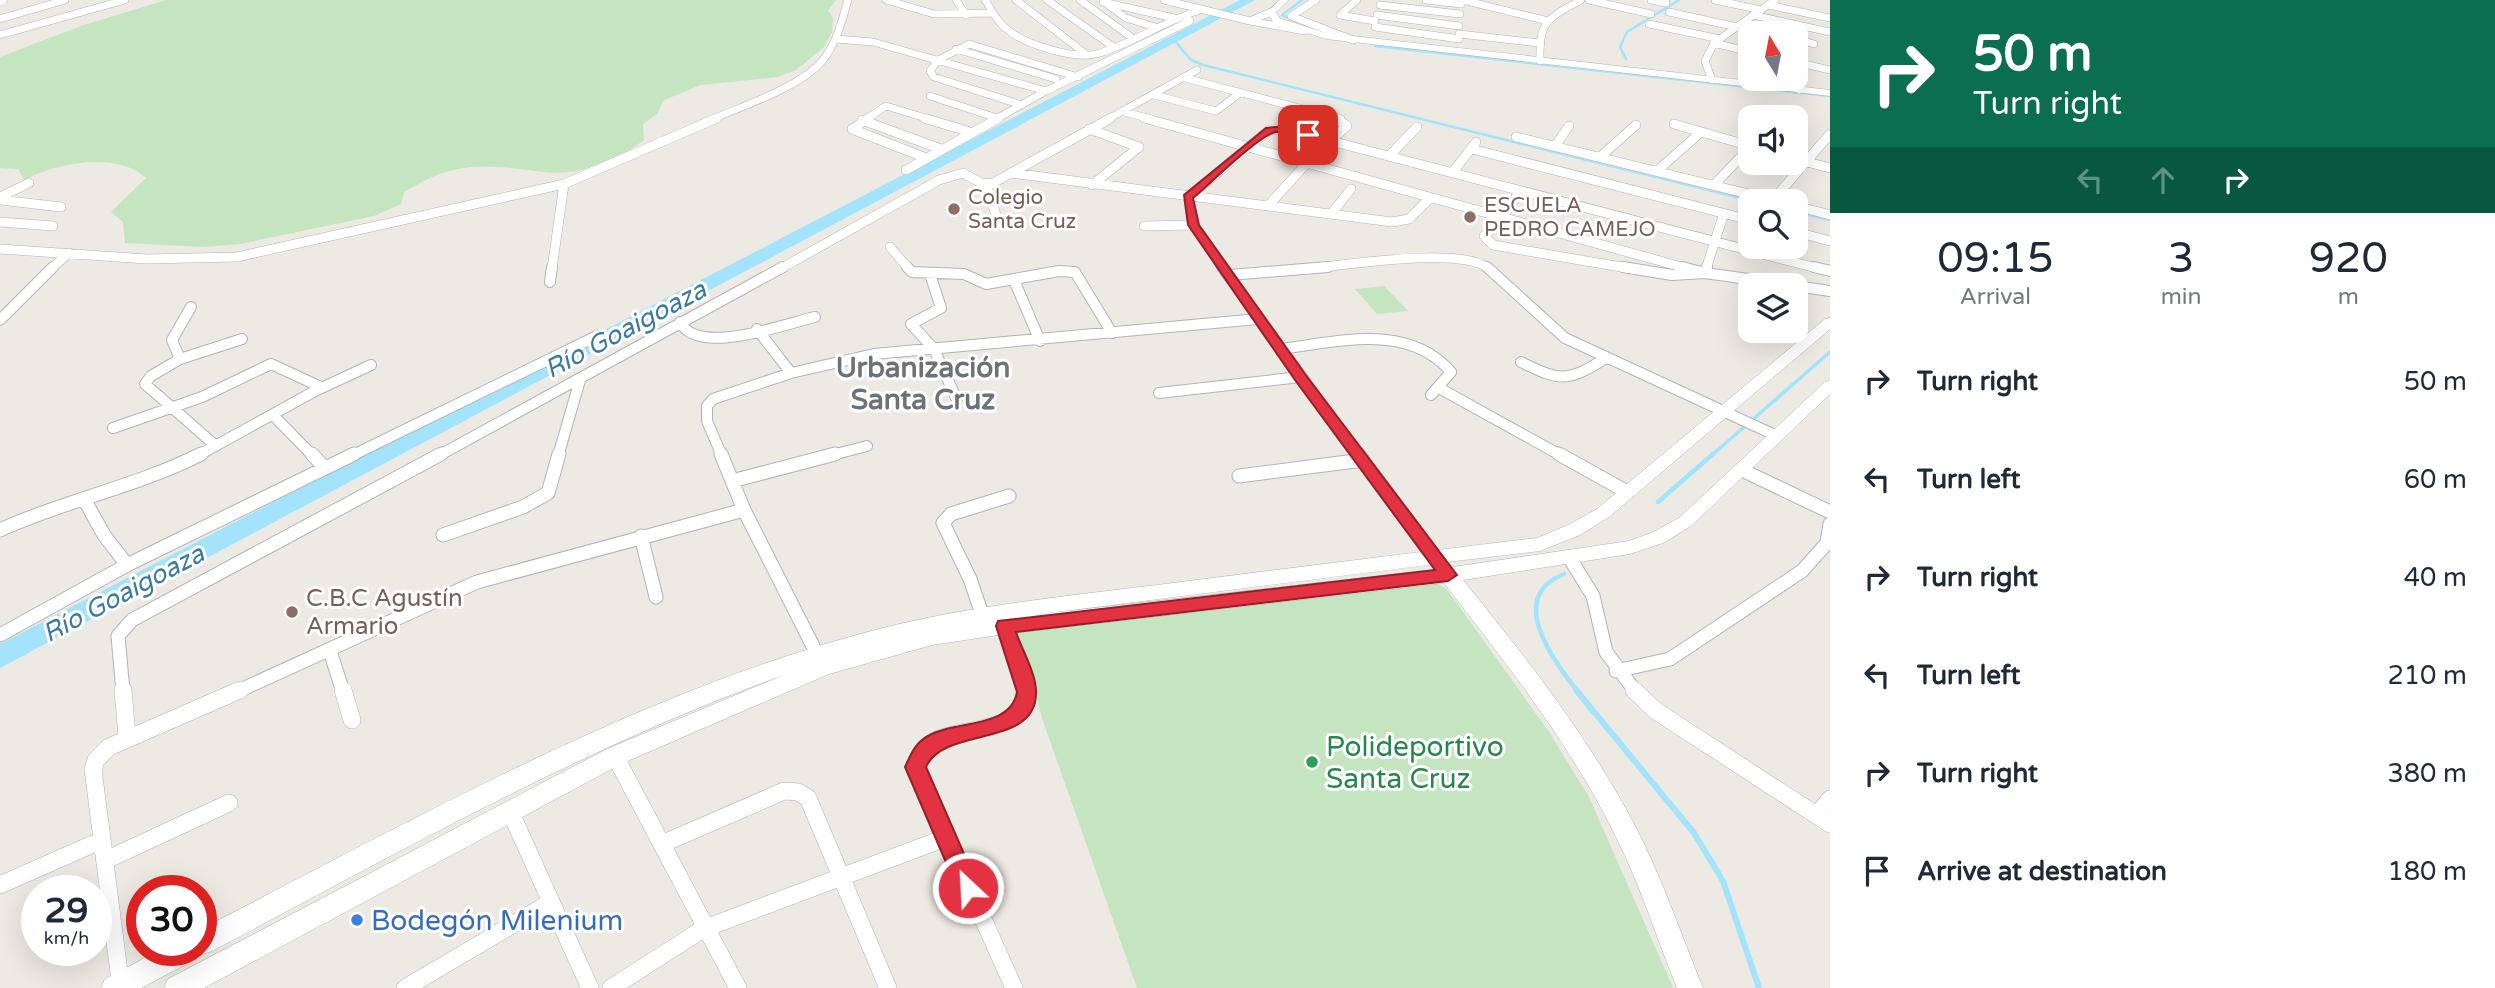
<!DOCTYPE html>
<html lang="en">
<head>
<meta charset="utf-8">
<style>
  :root { --surface:#fff; --page:#f6f6f7; --text:#1f2937; --muted:#747a83 }
  body { margin:0; font-family:"Varela Round",sans-serif; background:var(--page); color:var(--text); height:100vh; display:flex; flex-direction:column; font-size:26px; white-space:nowrap }
  * { box-sizing:border-box; margin:0 }
  p { font-size:23px; color:var(--muted) }
  .icon { flex:none; width:38px; height:38px; fill:none; stroke:currentColor; stroke-width:2; stroke-linecap:round; stroke-linejoin:round }
  .map { position:relative; flex:1; overflow:hidden }
  .side { display:flex; flex-direction:column; background:var(--surface); width:665px }
  .side>* { flex:none }
  .top-card { background:#0b6e4f; color:#fff; overflow:hidden }
  .needle { width:46px; rotate:350deg }
  .buttons { position:absolute; left:1738px; top:21px; display:grid; gap:14px }
  .buttons a { display:grid; place-items:center; width:70px; height:70px; border-radius:14px; background:var(--surface); box-shadow:0 7px 28px #0002; font-size:35px }
  .speed { position:absolute; left:21px; top:875px; display:flex; gap:14px; font-size:35px; font-weight:700; text-align:center }
  .speed>* { display:grid; place-content:center; width:91px; height:91px; border-radius:50%; background:var(--surface); box-shadow:0 7px 28px #0002; line-height:1 }
  .speed small { font-size:18px; font-weight:400 }
  .speed .limit { border:10px solid #d22; background:#fff; color:#111 }
  .pin { position:absolute; display:grid; place-items:center; width:60px; height:60px; color:#fff; margin:-30px; border-radius:14px; box-shadow:0 4px 10px #0006 }
  .me { position:absolute; width:77px; margin:-38px; rotate:335deg; stroke-linejoin:round; filter:drop-shadow(0 0 5px #0008) }
  .turn { display:flex; align-items:center; gap:24px; height:147px; padding:0 28px; font-size:32px }
  .turn .icon { width:91px; height:91px; stroke-width:2.5 }
  .turn b { display:block; font-size:49px; line-height:60px }
  .lanes { display:flex; align-items:center; height:66px; padding:0 28px; background:#0003; justify-content:center; gap:35px; direction:ltr }
  .lanes .off { opacity:.35 }
  .eta { display:flex; justify-content:space-evenly; align-items:center; height:119px; text-align:center }
  .eta b { font-size:42px; font-weight:600; line-height:49px }
  ul { padding:0; list-style:none }
  li { display:flex; align-items:center; gap:21px; height:98px; padding:0 28px }
  li div { flex:1 }
  li b { display:block; font-size:26px }
  li em { font-style:normal }
  main { display:flex; flex:1; min-height:0 }
  .map>svg:first-child { display:block }
  .green { fill:#c5e4c0 }
  .lines { fill:none; stroke-linecap:round; stroke-linejoin:round }
  .stream-far3 { stroke:#a4e3fc; stroke-width:2.5 }
  .stream-far2 { stroke:#a4e3fc; stroke-width:3.5 }
  .stream-far1 { stroke:#a4e3fc; stroke-width:4.5 }
  .stream { stroke:#a4e3fc; stroke-width:6 }
  .river { fill:#a4e3fc; fill-rule:evenodd }
  .minor-far4-casing { stroke:#b0b4b8; stroke-width:8 }
  .minor-far3-casing { stroke:#b0b4b8; stroke-width:10 }
  .minor-far2-casing { stroke:#b0b4b8; stroke-width:12 }
  .minor-far1-casing { stroke:#b0b4b8; stroke-width:15 }
  .minor-casing { stroke:#b0b4b8; stroke-width:18 }
  .secondary-casing { stroke:#afb4b8; stroke-width:1 }
  .minor-far4 { stroke:#fff; stroke-width:7 }
  .minor-far3 { stroke:#fff; stroke-width:9 }
  .minor-far2 { stroke:#fff; stroke-width:10 }
  .minor-far1 { stroke:#fff; stroke-width:13 }
  .minor { stroke:#fff; stroke-width:17 }
  .secondary { fill:#fff; fill-rule:evenodd }
  .route { fill:#e33241; stroke:#94202a; stroke-width:2 }
  .education-dot { fill:#8d6e63; stroke:#fff; stroke-width:2.5 }
  .leisure-dot { fill:#2e9e5b; stroke:#fff; stroke-width:2.5 }
  .shop-dot { fill:#3f7fe0; stroke:#fff; stroke-width:2.5 }
  .labels { text-anchor:middle; stroke-width:6; stroke-linejoin:round; paint-order:stroke }
  .far-education-label { font-size:21px; fill:#785e54; stroke:#fff; text-anchor:start }
  .education-label { font-size:24px; fill:#785e54; stroke:#fff; text-anchor:start }
  .water-label { font-size:26px; font-style:italic; fill:#3c7a9c; stroke:#fff }
  .quarter-label { font-size:28px; font-weight:bold; fill:#6c7275; stroke:#fff }
  .near-leisure-label { font-size:28px; fill:#27864d; stroke:#fff; text-anchor:start }
  .near-shop-label { font-size:28px; fill:#366cbe; stroke:#fff; text-anchor:start }
</style>
</head>
<body>
<main>
<div class="map">
<svg width="1830" height="988" viewBox="0 0 1830 988">
  <rect width="100%" height="100%" fill="#ede9e3"/>
  <path class="green" d="M 166,0 L 836,0 L 828,11 L 833,18 L 832,32 L 824,47 L 796,70 L 778,77 L 701,85 L 664,100 L 657,114 L 643,124 L 644,140 C 616,161 580,176 544,172 C 517,169 491,164 463,168 C 441,171 423,181 404,192 L 401,204 L 374,216 L 240,244 L 204,247 L 125,243 L 123,222 L 111,212 L 146,178 C 116,151 57,163 24,180 L 18,169 L 0,168 L 0,57 L 81,26 Z
    M 1384,286 L 1408,311 L 1377,314 L 1355,289 Z
    M 1430,581 L 1446,588 L 1549,732 L 1589,797 L 1673,988 L 1137,988 L 1043,721 L 1018,633 Z"/>
  <g class="lines">
    <path class="stream-far3" d="M 1302,0 L 1282,15 L 1308,26
      M 1174,40 L 1191,60 L 1203,65 L 1753,201
      M 1375,46 L 1830,96
      M 1626,59 L 1620,47 L 1627,32 L 1679,0
      M 1796,212 L 1830,220"/>
    <path class="stream-far2" d="M 1711,456 L 1830,352"/>
    <path class="stream-far1" d="M 1658,502 L 1713,454
      M 1564,574 C 1505,597 1554,661 1578,692"/>
    <path class="stream" d="M 1576,690 L 1694,833 L 1723,881 L 1759,988"/>
    <path class="river" d="M 1240,0 L 1255,0 L 0,668 L 0,644 Z"/>
    <g class="minor-far4-casing">
      <path id="minor-far4" d="M 886,0 L 934,14 L 993,13
        M 956,0 L 966,15
        M 985,0 C 991,8 996,20 1004,27 C 1023,44 1075,61 1100,53 C 1135,42 1165,21 1200,10
        M 1016,0 L 1087,55
        M 1047,0 L 1112,46
        M 1080,0 L 1131,37
        M 1164,0 L 1250,21 L 1271,12
        M 1316,0 L 1291,16 L 1353,40
        M 1357,0 L 1340,15 L 1375,21
        M 1426,0 L 1461,4
        M 1463,0 L 1544,20
        M 1589,0 L 1651,14
        M 1651,0 L 1666,3
        M 1715,0 L 1761,10
        M 0,2 L 4,0
        M 1103,2 L 1174,18
        M 1107,4 L 1126,18 L 1155,27
        M 1380,5 L 1460,14
        M 1768,5 L 1830,18
        M 1669,12 L 1737,27
        M 1377,15 L 1459,26
        M 1753,15 L 1830,32
        M 0,19 L 65,0
        M 1250,21 L 1305,31
        M 1649,24 L 1720,39
        M 1738,26 L 1769,33
        M 1375,27 L 1459,39
        M 1459,34 L 1539,43
        M 0,35 L 125,0
        M 836,39 L 873,42 L 1046,91
        M 1796,39 L 1814,44
        M 1714,43 L 1750,52
        M 956,49 L 1056,79
        M 1540,61 C 1539,20 1547,19 1581,0
        M 1796,62 L 1830,70
        M 1185,78 L 1341,119
        M 1792,79 L 1799,90
        M 1712,80 L 1705,61 L 1714,43 L 1775,0
        M 1154,95 L 1216,111 L 1240,93
        M 930,96 L 997,118
        M 1022,105 L 934,77 L 930,71 L 938,60 L 969,44 L 1078,77
        M 1124,112 L 1151,119
        M 713,119 C 745,105 801,87 823,60 C 837,42 842,21 848,0
        M 866,119 L 886,106 L 929,119
        M 996,119 L 1046,91 L 1190,21 L 1185,16
        M 1108,119 L 1197,70"/>
    </g>
    <g class="minor-far3-casing">
      <path id="minor-far3" d="M 869,118 L 852,129 L 926,158
        M 924,118 L 970,132
        M 1144,118 L 1689,269
        M 862,120 L 941,149
        M 1674,124 L 1750,146
        M 1089,129 L 1139,147 L 1092,185
        M 1516,137 L 1777,201
        M 1331,140 L 1347,126 L 1336,118
        M 1555,146 L 1569,126
        M 1472,149 L 1750,220
        M 1389,156 L 1417,127
        M 1600,157 L 1636,125
        M 1799,160 L 1830,168
        M 906,170 L 999,118
        M 1657,171 L 1701,132
        M 1011,173 L 1392,222 L 1409,219 L 1430,198
        M 1452,173 L 1476,142
        M 986,184 L 997,218
        M 1714,185 L 1750,147
        M 1520,191 L 1503,217 L 1484,236 L 1493,245 L 1633,269
        M 0,197 L 29,183
        M 0,200 L 61,207
        M 1773,200 L 1830,134
        M 1268,206 L 1306,164
        M 1796,206 L 1830,215
        M 1331,214 L 1351,189
        M 0,222 L 53,226
        M 1144,226 L 1193,225
        M 1796,232 L 1830,241
        M 890,247 L 909,269
        M 0,249 L 147,259 L 237,257 L 564,184 L 717,118
        M 51,269 L 69,253
        M 552,269 L 564,184
        M 780,269 L 939,180 L 963,173 L 981,183 L 991,184 L 1111,118
        M 1224,269 L 1193,225 L 1188,197 L 1269,130 L 1285,129 L 1820,269
        M 1307,269 C 1344,265 1464,246 1489,269
        M 1706,269 L 1724,213"/>
    </g>
    <g class="minor-far2-casing">
      <path id="minor-far2" d="M 907,267 L 912,272 L 964,274 L 986,284 L 1059,271 L 1075,272 L 1112,333
        M 1222,267 L 1359,456
        M 1487,267 L 1565,338 L 1777,436
        M 1623,267 L 1672,275 L 1705,273 L 1707,267
        M 1682,267 L 1705,273 L 1792,285
        M 1814,267 L 1830,271
        M 930,274 L 941,308 L 911,324 L 934,349 L 957,400
        M 1230,275 L 1328,267
        M 1014,280 L 1040,341
        M 550,282 L 552,267
        M 1796,286 L 1830,291
        M 191,307 L 172,340 L 180,359 L 151,376 L 145,384 L 216,446
        M 0,320 L 53,267
        M 680,322 C 698,357 784,324 815,317
        M 757,329 L 791,373
        M 1280,349 C 1338,342 1408,322 1451,372 L 1431,395
        M 180,359 L 242,339
        M 1521,362 C 1561,382 1568,382 1606,358
        M 1439,388 L 1562,456
        M 1159,393 L 1300,377
        M 274,416 L 313,456
        M 113,428 L 202,397 L 271,364 L 321,387
        M 197,456 L 315,391 L 371,365
        M 351,456 L 599,335
        M 438,456 L 783,267
        M 558,456 L 580,380
        M 722,456 L 707,421 L 707,406 L 713,399 L 791,373 L 874,354 L 1258,319
        M 828,456 L 867,446"/>
    </g>
    <g class="minor-far1-casing">
      <path id="minor-far1" d="M 312,454 L 324,467
        M 721,454 L 744,510 L 820,660
        M 1358,454 L 1435,557
        M 1559,454 L 1627,492
        M 1742,470 L 1830,512
        M 1239,476 L 1363,460
        M 732,481 L 835,454
        M 84,499 L 104,535 L 127,565
        M 0,530 C 65,500 136,487 201,454
        M 443,535 L 523,507 L 548,493 L 559,454
        M 641,536 L 656,597
        M 1569,557 L 1593,596 L 1606,652 L 1636,692
        M 982,614 L 970,579 L 943,523 L 951,514 L 1009,496
        M 1005,626 L 1027,692
        M 0,635 L 127,565 L 354,454
        M 330,651 L 343,692
        M 1616,671 L 1670,659 L 1802,571 L 1827,543 L 1830,524
        M 123,692 L 118,636 L 132,620 L 441,454
        M 236,692 L 477,582 L 744,510"/>
    </g>
    <g class="minor-casing">
      <path id="minor" d="M 123,690 L 127,737
        M 343,690 L 352,720
        M 1634,690 L 1656,711 L 1830,824
        M 615,756 L 738,988
        M 510,811 L 590,988
        M 1817,815 L 1830,799
        M 664,843 L 784,791 L 798,792 L 808,798 L 888,988
        M 106,860 L 229,803
        M 0,885 L 102,840
        M 121,988 L 93,769 L 96,760 L 109,747 L 240,690
        M 405,988 L 551,902
        M 611,988 L 703,929 L 945,838
        M 1014,988 L 915,767 C 920,757 925,747 934,741 C 963,726 1026,735 1027,690"/>
    </g>
    <g class="secondary-casing">
      <path id="secondary" d="M 1280,0 L 1289,0 L 1276,12 L 1279,18 L 1326,33 L 1830,90 L 1830,96 L 1326,39 L 1273,22 L 1267,12 Z
        M 1830,318 L 1830,329 L 1609,517 L 1580,535 L 1540,551 L 1447,562 L 1453,567 L 1629,541 L 1651,533 L 1679,518 L 1825,382 L 1830,380 L 1830,394 L 1691,526 L 1663,543 L 1630,554 L 1463,580 C 1525,656 1586,734 1632,820 C 1661,874 1680,932 1703,988 L 1677,988 C 1657,939 1641,887 1617,839 C 1572,746 1507,664 1444,583 L 1005,634 L 932,645 L 829,674 L 623,763 L 204,988 L 164,988 L 168,979 L 607,749 L 784,675 C 583,747 398,853 210,952 L 198,955 L 196,959 L 141,988 L 101,988 L 105,979 L 160,950 L 201,950 L 201,929 C 420,817 639,691 879,629 C 973,605 1069,596 1165,584 C 1289,568 1413,553 1537,538 L 1568,525 L 1597,509 L 1825,319 ZM 1436,564 L 1434,570 L 1032,615 Z"/>
    </g>
    <use href="#minor-far4" class="minor-far4"/>
    <use href="#minor-far3" class="minor-far3"/>
    <use href="#minor-far2" class="minor-far2"/>
    <use href="#minor-far1" class="minor-far1"/>
    <use href="#minor" class="minor"/>
    <use href="#secondary" class="secondary"/>
  </g>
  <path class="route" d="M 1285,126 L 1313,135 L 1308,138 C 1298,135 1287,131 1276,132 C 1259,135 1209,185 1193,198 L 1199,225 L 1305,374 L 1457,575 L 1448,581 L 1016,632 C 1022,650 1037,675 1036,694 C 1035,748 944,726 926,767 L 979,888 L 976,895 L 968,899 L 960,895 L 905,767 C 911,754 915,743 928,736 C 954,720 1011,729 1017,692 L 996,626 L 998,621 L 1435,570 L 1295,380 L 1188,225 L 1184,195 L 1266,128 Z"/>
  <g class="education-dot">
    <circle cx="954" cy="209" r="7"/>
    <circle cx="1470" cy="217" r="7"/>
    <circle cx="292" cy="612" r="7"/>
  </g>
  <circle class="leisure-dot" cx="1312" cy="762" r="7"/>
  <circle class="shop-dot" cx="357" cy="920" r="7"/>
  <g class="labels">
    <g class="far-education-label">
      <text x="968" y="204">Colegio<tspan x="968" dy="24">Santa Cruz</tspan></text>
      <text x="1484" y="212">ESCUELA<tspan x="1484" dy="24">PEDRO CAMEJO</tspan></text>
    </g>
    <g class="education-label">
      <text x="306" y="606">C.B.C Agustín<tspan x="306" dy="28">Armario</tspan></text>
    </g>
    <g class="water-label">
      <text transform="translate(625 329) rotate(-28)" y="9">Río Goaigoaza</text>
      <text transform="translate(123 593) rotate(-28)" y="9">Río Goaigoaza</text>
    </g>
    <g class="quarter-label">
      <text x="923" y="377">Urbanización<tspan x="923" dy="32">Santa Cruz</tspan></text>
    </g>
    <g class="near-leisure-label">
      <text x="1326" y="756">Polideportivo<tspan x="1326" dy="32">Santa Cruz</tspan></text>
    </g>
    <g class="near-shop-label">
      <text x="371" y="930">Bodegón Milenium</text>
    </g>
  </g>
</svg>
<div class="buttons">
<a><svg class="needle" viewBox="-14 -14 28 28"><path d="M0-13l5 13h-10z" fill="#e53935"/><path d="M0 13l5-13h-10z" fill="#747a83"/></svg></a>
<a><svg class="icon" aria-label="sound" viewBox="0 0 24 24"><path d="M4 9h4l5-4v14l-5-4H4zM17 9q2 3 0 6"/></svg></a>
<a><svg class="icon" aria-label="search" viewBox="0 0 24 24"><circle cx="10" cy="10" r="6"/><path d="M15 15l6 6"/></svg></a>
<a><svg class="icon" aria-label="layers" viewBox="0 0 24 24"><path d="M12 4l9 5-9 5-9-5zM3 14l9 5 9-5"/></svg></a>
</div>
<div class="speed"><div>29<small>km/h</small></div><div class="limit">30</div></div>
<div class="pin" style="left:1308px;top:135px;background:#d93025"><svg class="icon" aria-label="arrive" viewBox="0 0 24 24"><path d="M6 21V4h12l-3 4 3 4H6"/></svg></div>
<svg class="me" style="left:968px;top:888px" viewBox="-20 -20 40 40"><circle r="17" fill="#e33241" stroke="#fff" stroke-width="3"/><path d="M0-11L8 9 0 5-8 9z" fill="#fff"/></svg>
</div>
<section class="side">
<div class="top-card">
<div class="turn"><svg class="icon" aria-label="right" viewBox="0 0 24 24"><path d="M7 20v-9h11M14 6l5 5-5 5"/></svg><div><b>50 m</b>Turn right</div></div>
<div class="lanes"><svg class="icon off" aria-label="left" viewBox="0 0 24 24"><path d="M17 20v-9H6M10 6l-5 5 5 5"/></svg><svg class="icon off" aria-label="ahead" viewBox="0 0 24 24"><path d="M12 20V5M6 11l6-6 6 6"/></svg><svg class="icon" aria-label="right" viewBox="0 0 24 24"><path d="M7 20v-9h11M14 6l5 5-5 5"/></svg></div>
</div>
<div class="eta">
<div><b>09:15</b><p>Arrival</p></div>
<div><b>3</b><p>min</p></div>
<div><b>920</b><p>m</p></div>
</div>
<ul>
<li><svg class="icon" aria-label="right" viewBox="0 0 24 24"><path d="M7 20v-9h11M14 6l5 5-5 5"/></svg><div><b>Turn right</b></div><em>50 m</em></li>
<li><svg class="icon" aria-label="left" viewBox="0 0 24 24"><path d="M17 20v-9H6M10 6l-5 5 5 5"/></svg><div><b>Turn left</b></div><em>60 m</em></li>
<li><svg class="icon" aria-label="right" viewBox="0 0 24 24"><path d="M7 20v-9h11M14 6l5 5-5 5"/></svg><div><b>Turn right</b></div><em>40 m</em></li>
<li><svg class="icon" aria-label="left" viewBox="0 0 24 24"><path d="M17 20v-9H6M10 6l-5 5 5 5"/></svg><div><b>Turn left</b></div><em>210 m</em></li>
<li><svg class="icon" aria-label="right" viewBox="0 0 24 24"><path d="M7 20v-9h11M14 6l5 5-5 5"/></svg><div><b>Turn right</b></div><em>380 m</em></li>
<li><svg class="icon" aria-label="arrive" viewBox="0 0 24 24"><path d="M6 21V4h12l-3 4 3 4H6"/></svg><div><b>Arrive at destination</b></div><em>180 m</em></li>
</ul>
</section>
</main>
</body>
</html>
